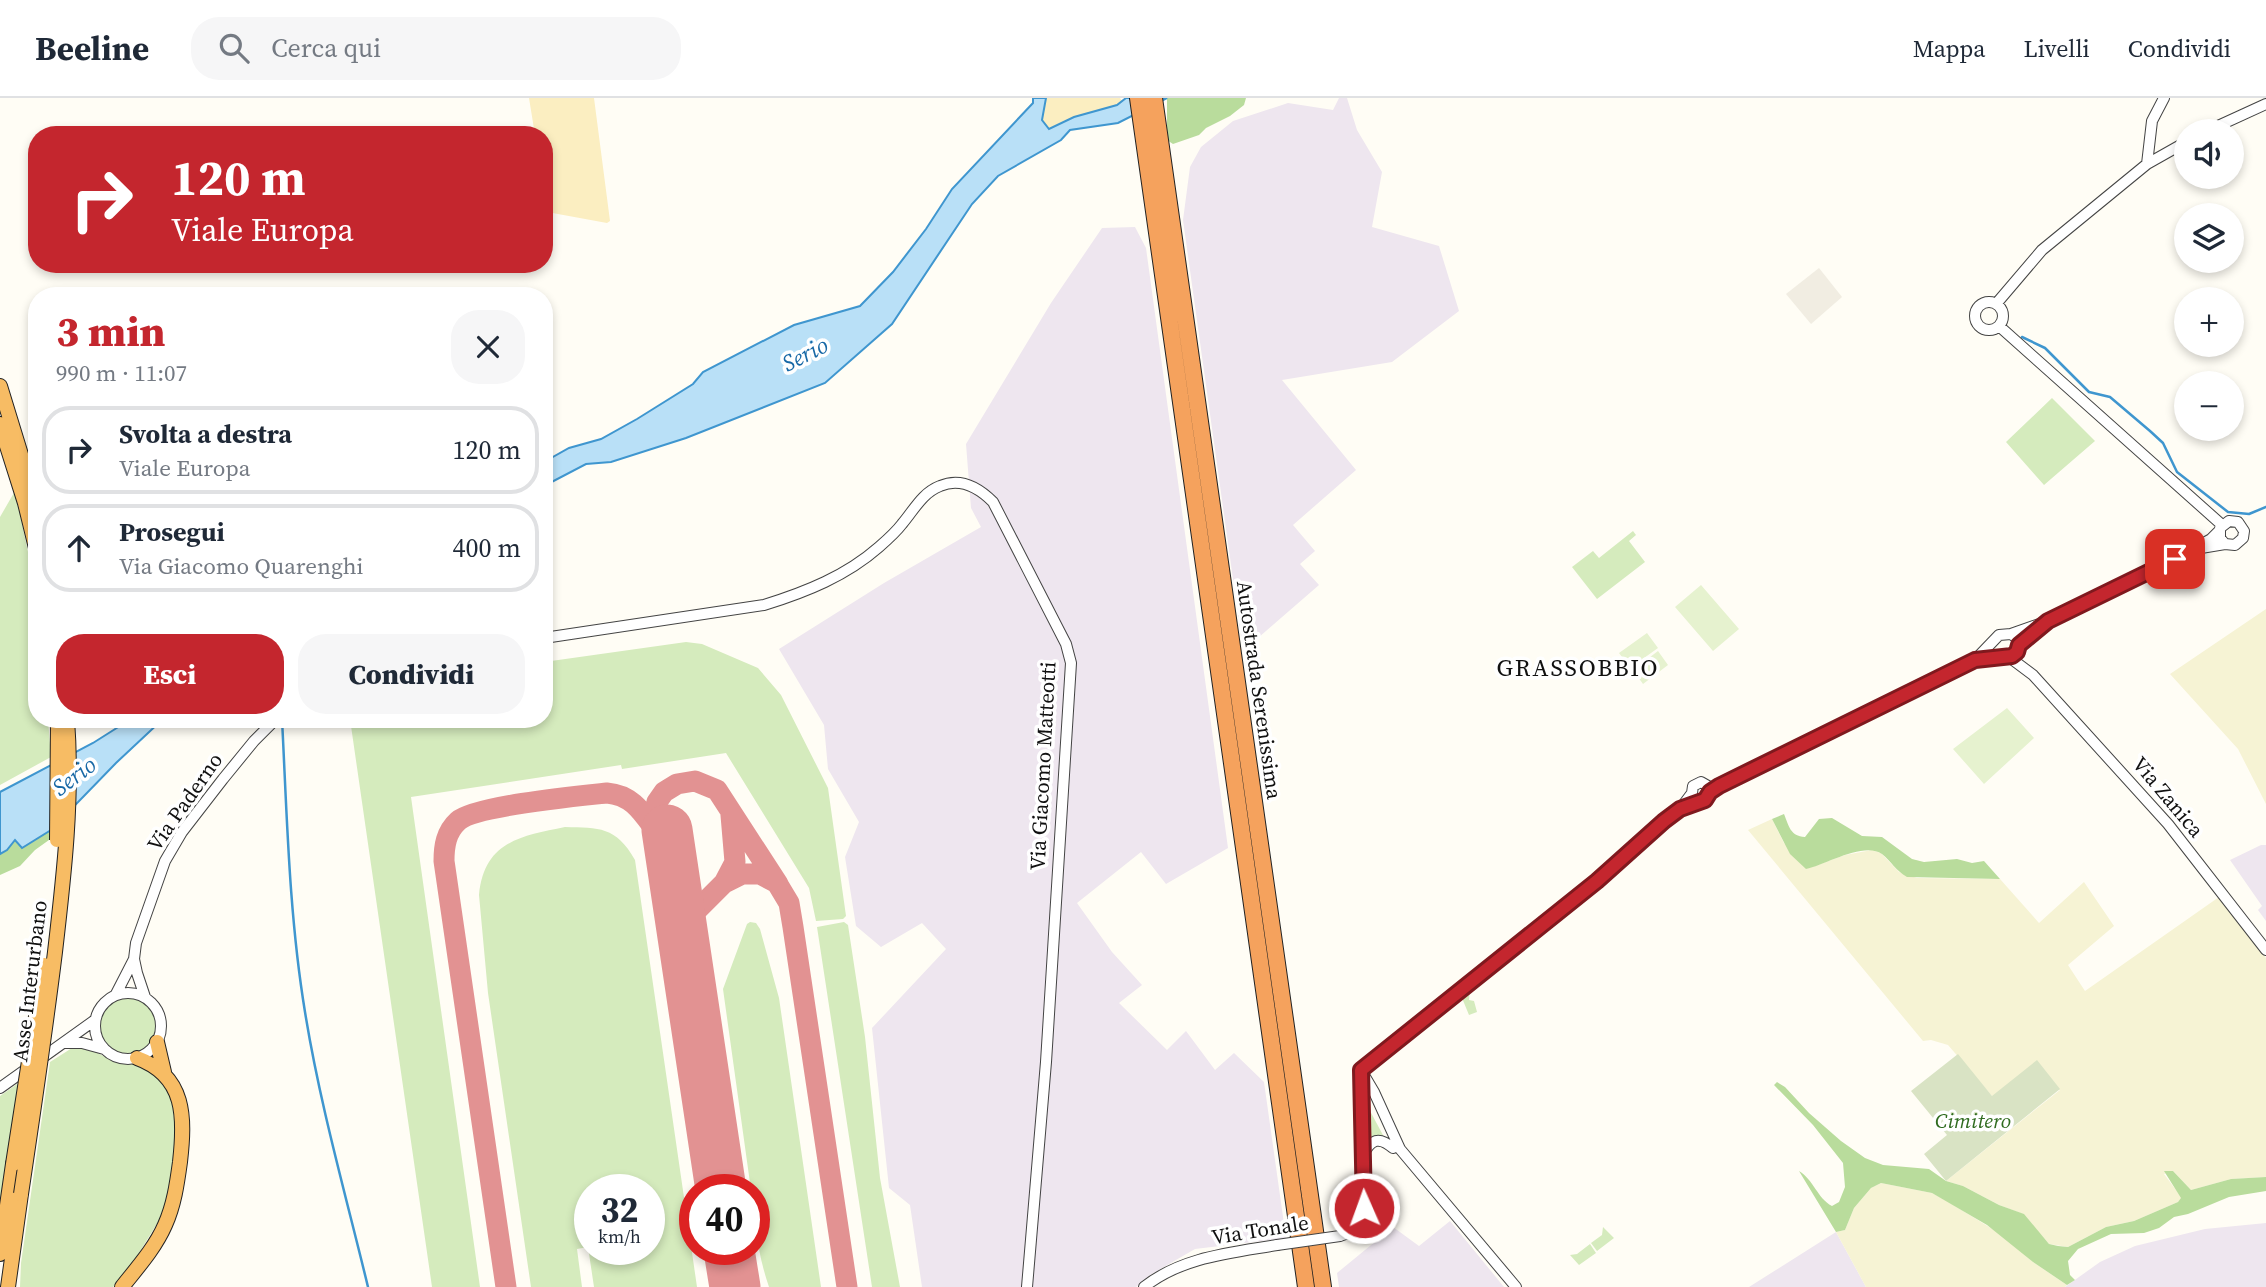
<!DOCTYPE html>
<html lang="it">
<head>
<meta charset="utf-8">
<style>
  :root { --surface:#fff; --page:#f6f6f7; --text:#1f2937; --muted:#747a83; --line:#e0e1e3; --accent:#c4262e }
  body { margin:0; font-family:"Source Serif 4",serif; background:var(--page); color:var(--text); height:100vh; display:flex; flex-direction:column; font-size:26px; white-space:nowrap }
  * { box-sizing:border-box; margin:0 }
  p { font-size:23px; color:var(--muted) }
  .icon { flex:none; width:38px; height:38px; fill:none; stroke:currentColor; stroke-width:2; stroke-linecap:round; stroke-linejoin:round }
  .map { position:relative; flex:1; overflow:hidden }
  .details { position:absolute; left:28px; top:189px; width:525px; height:441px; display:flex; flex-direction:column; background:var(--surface); border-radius:28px; box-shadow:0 4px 10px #0003 }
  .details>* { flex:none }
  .hud { position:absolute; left:28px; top:28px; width:525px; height:147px; border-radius:28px; box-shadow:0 4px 10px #0003; background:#c4262e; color:#fff; overflow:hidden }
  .buttons { position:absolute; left:2174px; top:21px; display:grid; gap:14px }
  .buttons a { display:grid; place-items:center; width:70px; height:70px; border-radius:50%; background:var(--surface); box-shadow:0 4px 10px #0003; font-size:35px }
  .speed { position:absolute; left:574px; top:1076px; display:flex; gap:14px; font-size:35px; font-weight:700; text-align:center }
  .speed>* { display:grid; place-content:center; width:91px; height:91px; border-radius:50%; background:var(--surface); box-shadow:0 4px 10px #0003; line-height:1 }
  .speed small { font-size:18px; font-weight:400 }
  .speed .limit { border:10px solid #d22; background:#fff; color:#111 }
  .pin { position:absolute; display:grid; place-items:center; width:60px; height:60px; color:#fff; margin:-30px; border-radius:14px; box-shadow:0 4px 10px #0006 }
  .me { position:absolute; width:77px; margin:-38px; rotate:358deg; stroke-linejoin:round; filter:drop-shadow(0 0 5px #0008) }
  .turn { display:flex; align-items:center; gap:24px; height:147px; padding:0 28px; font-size:32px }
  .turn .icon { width:91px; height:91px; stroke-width:2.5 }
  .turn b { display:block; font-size:49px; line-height:60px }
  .round { display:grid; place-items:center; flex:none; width:74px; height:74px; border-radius:28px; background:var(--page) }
  .head { display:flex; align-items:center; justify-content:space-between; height:119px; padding:0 28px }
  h1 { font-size:42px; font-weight:800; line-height:52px; color:var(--accent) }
  .action { display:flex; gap:14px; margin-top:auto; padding:14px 28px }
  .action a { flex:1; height:80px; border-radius:28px; background:var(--accent); color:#fff; font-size:28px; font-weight:800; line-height:80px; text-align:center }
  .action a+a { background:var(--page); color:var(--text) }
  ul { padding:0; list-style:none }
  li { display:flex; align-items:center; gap:21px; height:88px; margin:0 14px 10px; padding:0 14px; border:4px solid var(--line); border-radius:28px }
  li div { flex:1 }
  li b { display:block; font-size:26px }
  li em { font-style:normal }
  header { display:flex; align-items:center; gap:42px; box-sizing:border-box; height:98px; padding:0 35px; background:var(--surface); border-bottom:2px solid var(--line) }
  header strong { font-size:33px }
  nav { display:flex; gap:38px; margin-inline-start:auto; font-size:24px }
  .search { width:490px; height:63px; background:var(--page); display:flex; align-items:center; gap:18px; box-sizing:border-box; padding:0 24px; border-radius:28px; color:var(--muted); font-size:26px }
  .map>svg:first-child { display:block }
  .industrial { fill:#eee6ef }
  .farmland { fill:#f6f3d4 }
  .green { fill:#d5ebbd; fill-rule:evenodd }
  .forest { fill:#b9dc9c }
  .sand { fill:#fbeec1 }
  .cemetery { fill:#d9e3c4 }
  .pitch { fill:#e6f2cf }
  .plaza { fill:#f1ede2 }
  .water { fill:#b9e0f7; stroke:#3f96cf; stroke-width:2 }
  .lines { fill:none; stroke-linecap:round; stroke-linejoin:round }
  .stream { stroke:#3f96cf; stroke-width:2.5 }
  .taxiway { stroke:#e29292; stroke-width:21 }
  .runway { stroke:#e29292; stroke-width:51 }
  .tertiary-casing { stroke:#444; stroke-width:12 }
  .trunk-casing { stroke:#222; stroke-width:16 }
  .motorway-casing { stroke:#222; stroke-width:18 }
  .tertiary { stroke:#fff; stroke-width:10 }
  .trunk { stroke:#f7bc64; stroke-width:14 }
  .motorway { stroke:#f5a25d; stroke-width:16 }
  .tertiary-bridge-casing { stroke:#444; stroke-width:12; stroke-linecap:butt }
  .trunk-bridge-casing { stroke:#222; stroke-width:16; stroke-linecap:butt }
  .tertiary-bridge { stroke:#fff; stroke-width:10 }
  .trunk-bridge { stroke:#f7bc64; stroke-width:14 }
  .route-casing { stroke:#7f191e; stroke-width:18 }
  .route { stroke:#c4262e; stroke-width:12 }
  .labels { text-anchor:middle; stroke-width:7; stroke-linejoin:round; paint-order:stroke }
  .street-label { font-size:21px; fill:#111; stroke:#fff }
  .park-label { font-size:21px; font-style:italic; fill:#2f6b1f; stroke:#fff }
  .water-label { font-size:23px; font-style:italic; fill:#1768a6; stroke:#fff }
  .quarter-label { font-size:24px; letter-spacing:2px; fill:#111; stroke:#fff }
</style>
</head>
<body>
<header>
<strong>Beeline</strong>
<div class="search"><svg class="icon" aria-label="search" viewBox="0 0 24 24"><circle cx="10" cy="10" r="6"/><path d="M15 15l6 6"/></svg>Cerca qui</div>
<nav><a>Mappa</a><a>Livelli</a><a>Condividi</a></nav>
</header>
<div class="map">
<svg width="2266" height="1189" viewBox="0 0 2266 1189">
  <rect width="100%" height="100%" fill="#fffdf5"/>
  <path class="industrial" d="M 1339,0 L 1347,0 L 1357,32 L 1382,74 L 1372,129 L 1439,148 L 1459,213 L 1392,264 L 1282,282 L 1356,372 L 1293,427 L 1315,453 L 1300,466 L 1319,487 L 1243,553 L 1183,122 L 1190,69 L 1201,49 L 1233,23 L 1288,5 L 1333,12 Z
    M 1135,129 L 1146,150 L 1228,750 L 1166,786 L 1141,754 L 1077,805 L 1112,854 L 1142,887 L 1119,905 L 1167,952 L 1186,933 L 1215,972 L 1234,955 L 1264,984 L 1286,1140 L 1195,1151 L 1150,1177 L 1136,1189 L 922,1189 L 910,1107 L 889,1090 L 872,930 L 946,851 L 922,825 L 881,849 L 856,828 L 845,759 L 859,724 L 828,671 L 824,627 L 779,551 L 884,485 L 981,429 L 971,410 L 966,346 L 1051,205 L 1102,130 Z
    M 2261,747 L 2266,747 L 2266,823 L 2258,812 L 2262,808 L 2230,762 Z
    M 1450,1123 L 1504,1189 L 1339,1189 L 1337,1175 L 1393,1129 L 1419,1148 Z
    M 2266,1125 L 2266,1189 L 2065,1189 L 2100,1164 L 2135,1148 L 2205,1131 Z
    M 1836,1134 L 1866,1189 L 1749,1189 Z"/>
  <path class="farmland" d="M 2266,511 L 2266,706 L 2238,651 L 2170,576 Z
    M 1772,721 L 1784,745 L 1812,769 L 1845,757 L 1872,752 L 1881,755 L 1899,774 L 1917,780 L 2000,781 L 2039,825 L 2084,784 L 2114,828 L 2068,867 L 2085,893 L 2219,799 L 2266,860 L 2266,1079 L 2231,1081 L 2191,1092 L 2173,1073 L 2164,1076 L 2182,1100 L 2178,1104 L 2134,1123 L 2106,1129 L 2068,1149 L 2049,1146 L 2023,1116 L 1999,1107 L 1963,1088 L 1946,1083 L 2060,992 L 1992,998 L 1948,947 L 1931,942 L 1923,943 L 1748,732 Z
    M 1881,1085 L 1932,1095 L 1947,1103 L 2002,1137 L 2033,1164 L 2067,1187 L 2065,1189 L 1866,1189 L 1836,1134 L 1845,1132 L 1854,1110 L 1871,1090 Z"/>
  <path class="green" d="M 2052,300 L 2095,343 L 2044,387 L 2006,344 Z
    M 15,393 L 37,496 L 37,621 L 48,621 L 51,659 L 0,687 L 0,419 Z
    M 1633,433 L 1636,437 L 1629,443 L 1645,464 L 1597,501 L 1572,469 L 1593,453 L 1599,460 Z
    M 686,544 L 702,546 L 758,570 L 781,597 L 828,690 L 846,818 L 843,821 L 816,823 L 809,790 L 726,655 L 622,671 L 621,667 L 411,699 L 480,1189 L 432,1189 L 350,621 L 544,621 L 544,564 Z
    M 565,729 C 599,730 616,728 635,762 L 697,1189 L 594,1189 L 588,1149 L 577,1151 L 582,1189 L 531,1189 L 488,895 L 479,797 C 484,744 520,738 565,729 ZM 590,1092 L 649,1092 L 649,1152 L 590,1152 Z
    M 750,824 L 756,825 L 760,831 L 779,900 L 821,1189 L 769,1189 C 758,1157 754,1125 754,1092 L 751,1092 L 723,891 L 747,826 Z
    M 844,824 L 848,827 L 865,939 L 880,1080 L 900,1189 L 872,1189 L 817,829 Z
    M 1470,889 L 1469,902 L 1474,903 L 1477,914 L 1469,917 L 1462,900 Z
    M98 927a29 29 0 1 1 58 0a29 29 0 1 1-58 0Z
    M 87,949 L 114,964 L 141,966 L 164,981 L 179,1019 L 169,1096 L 158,1124 L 128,1173 L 113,1189 L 20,1189 L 21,1165 L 50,964 L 72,950 Z
    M 20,984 L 0,1108 L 0,998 Z
    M 1369,1011 L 1384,1039 L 1367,1044 L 1365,1012 Z
    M 1603,1129 L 1614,1140 L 1597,1153 L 1591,1145 L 1602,1137 Z
    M 1590,1146 L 1596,1155 L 1579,1167 L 1570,1157 L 1577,1156 Z"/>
  <path class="forest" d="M 1167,0 L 1246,0 L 1244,7 L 1230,18 L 1206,30 L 1199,37 L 1173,46 L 1167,42 Z
    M 1784,716 C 1789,728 1790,738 1805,739 L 1819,721 L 1832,720 L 1862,738 L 1882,739 L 1912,761 L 1924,764 L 1957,761 L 1972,765 L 1984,763 L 2000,781 L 1907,779 C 1896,773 1891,763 1882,756 C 1864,743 1825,767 1806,771 L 1790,756 L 1772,721 Z
    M 51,732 L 49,742 L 35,752 L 20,768 L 0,777 L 0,756 L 7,752 L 15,742 Z
    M 1777,984 L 1785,989 L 1809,1015 L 1841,1043 L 1865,1060 L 1883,1067 L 1929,1071 L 1946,1083 L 1963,1088 L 1999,1107 L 2024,1116 L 2049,1146 L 2058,1148 L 2068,1149 L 2106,1129 L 2134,1123 L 2178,1104 L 2181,1100 L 2164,1073 L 2173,1073 L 2191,1092 L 2231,1081 L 2266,1079 L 2266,1093 L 2229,1099 L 2188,1116 L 2174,1119 L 2159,1130 L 2144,1135 L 2111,1136 L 2078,1151 L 2068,1163 L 2070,1177 L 2075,1182 L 2067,1187 L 2033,1164 L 1987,1127 L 1932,1095 L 1881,1085 L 1871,1090 L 1854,1110 L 1845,1132 L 1836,1134 L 1799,1073 C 1814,1082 1817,1100 1832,1108 L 1839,1104 L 1845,1089 L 1843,1065 L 1813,1027 L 1774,987 Z"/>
  <path class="sand" d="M 529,0 L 594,0 L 610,123 L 607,125 L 547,114 L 544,103 L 544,37 L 535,37 Z
    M 1046,0 L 1120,0 L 1122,3 L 1118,7 L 1074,19 L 1049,31 L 1042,22 Z"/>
  <path class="cemetery" d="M 1958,956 L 1992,998 L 2037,962 L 2060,991 L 1946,1083 L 1924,1056 L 1947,1037 L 1911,993 Z"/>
  <path class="pitch" d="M 1701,487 L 1739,531 L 1713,553 L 1675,509 Z
    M 1647,535 L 1658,550 L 1630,570 L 1619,555 Z
    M 1658,553 L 1668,567 L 1643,586 L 1633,572 Z
    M 2007,610 L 2034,640 L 1984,686 L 1953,651 Z"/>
  <path class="plaza" d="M 1819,170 L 1842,199 L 1811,226 L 1786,196 Z"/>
  <path class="water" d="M 1033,0 L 1046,0 L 1042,22 L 1049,31 L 1074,19 L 1117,7 L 1126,0 L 1167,0 L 1118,25 L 1070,32 L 1061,42 L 998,78 L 972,106 L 892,226 L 825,285 L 686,340 L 611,364 L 586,366 L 544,388 L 544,364 L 569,350 L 601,341 L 637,321 L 693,286 L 703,274 L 794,227 L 860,208 L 893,174 L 926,131 L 952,91 L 1033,5 Z
    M 131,621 L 163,621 L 116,665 L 51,732 L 22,750 L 15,742 L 7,752 L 0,756 L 0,694 L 93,645 Z"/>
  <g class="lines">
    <path class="stream" d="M 2022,239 L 2045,250 L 2089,294 L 2110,299 L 2150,333 L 2163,345 L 2177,374 L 2228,414 L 2249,416 L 2266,409
      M 282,621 C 287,718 289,817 305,914 C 320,1007 346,1098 368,1189"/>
    <path class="taxiway" d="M 724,785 L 735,764 L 731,717
      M 677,825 L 667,753 L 656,733 L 653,723 L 657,704 L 664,694 L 677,686 L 695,683 L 717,692 L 778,786
      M 685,845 L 690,823 L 696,813 L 724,785 L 742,776 L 760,776 L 777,785 L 789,805 L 793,829 L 847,1189
      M 733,1179 L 736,1189
      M 506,1189 L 444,763 C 444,748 446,734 458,723 C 475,708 579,698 607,695 C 632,697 642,714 656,733"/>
    <path class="runway" d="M 667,732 L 721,1092
      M 729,1152 L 735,1189"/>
    <g class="tertiary-casing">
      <path id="tertiary" d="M 2207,33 L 2266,6
        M 2147,66 L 2152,23 L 2164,0
        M1975 218a14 14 0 1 1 28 0a14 14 0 1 1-28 0Z
        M 1996,206 L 2042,152 L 2147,66 L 2186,44
        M 1999,228 L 2222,427
        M 2201,450 L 2225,446 L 2235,447 L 2243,440 L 2244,433 L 2238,424 L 2229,423 L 2220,430 L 2220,440 L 2225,446
        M 544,540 L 764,507 C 806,494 846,478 879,449 C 887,442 896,434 902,426 C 914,412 922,395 940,388 C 961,379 979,390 993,404 L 1066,546 L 1071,565 L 1046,964 L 1027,1189
        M 2019,547 L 2043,528
        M 2009,559 L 2033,577 L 2168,726 L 2266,852
        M 1976,562 C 1991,559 2014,563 2019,547 L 2017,540 L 2011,536
        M 1710,694 L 1975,562 L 1999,537 L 2011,536 L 2048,523 L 2175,461 L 2211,441 L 2219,433
        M95 928a33 33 0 1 1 66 0a33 33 0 1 1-66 0Z
        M 116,896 L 134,861
        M 145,899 L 137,875 L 134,861 L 136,845 L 165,763 L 182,734 L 223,681 L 254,643 L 276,621
        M 64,945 L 82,945 L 104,951
        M 1361,972 L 1628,758 L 1680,711 L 1707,700 L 1710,694 L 1708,688 L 1701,684 L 1693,688 L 1692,695 L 1680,711
        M 1361,972 L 1374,994 L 1400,1051 L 1516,1189
        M 0,990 L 95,922
        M 1363,1057 C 1371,1041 1379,1038 1393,1050
        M 1340,1138 C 1357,1133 1361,1126 1364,1110 L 1361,972
        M 1144,1189 C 1182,1159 1230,1155 1277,1147"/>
    </g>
    <g class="trunk-casing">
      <path id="trunk" d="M 0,288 L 30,386 L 36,413
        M 0,326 L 25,405 L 37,454
        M 157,944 L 164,974
        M 0,1156 L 13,1066
        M 8,1189 L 21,1096
        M 122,1189 C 137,1170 155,1150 165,1127 C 174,1107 177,1086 180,1064 C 185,1020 186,978 137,960"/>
    </g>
    <g class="motorway-casing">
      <path id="motorway" d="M 1138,0 L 1306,1189
        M 1154,0 L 1323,1189"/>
    </g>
    <use href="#tertiary" class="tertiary"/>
    <use href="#trunk" class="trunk"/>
    <use href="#motorway" class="motorway"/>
    <g class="tertiary-bridge-casing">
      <path id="tertiary-bridge" d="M 1277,1147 L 1340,1138"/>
    </g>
    <g class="trunk-bridge-casing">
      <path id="trunk-bridge" d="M 57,742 L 58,621
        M 13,1066 L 44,867
        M 21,1096 C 33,1016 45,935 55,854 C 64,777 73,699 67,621"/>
    </g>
    <use href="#tertiary-bridge" class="tertiary-bridge"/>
    <use href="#trunk-bridge" class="trunk-bridge"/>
  </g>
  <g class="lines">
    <g class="route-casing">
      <path id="route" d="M 1364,1110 L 1361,972 L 1597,783 L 1664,723 L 1680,711 L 1705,702 L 1710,694 L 1719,688 L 1975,562 L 2012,558 L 2017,554 L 2019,547 L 2048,523 L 2175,461"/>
    </g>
    <use href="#route" class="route"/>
  </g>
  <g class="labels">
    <g class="street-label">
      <text transform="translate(1259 592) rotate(82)" y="7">Autostrada Serenissima</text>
      <text transform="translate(1043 668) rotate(-87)" y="7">Via Giacomo Matteotti</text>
      <text transform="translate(2168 699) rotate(50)" y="7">Via Zanica</text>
      <text transform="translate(185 704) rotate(-55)" y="7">Via Paderno</text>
      <text transform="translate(30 883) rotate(-83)" y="7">Asse Interurbano</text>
      <text transform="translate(1260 1132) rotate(-9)" y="7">Via Tonale</text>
    </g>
    <g class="park-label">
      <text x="1973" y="1030">Cimitero</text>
    </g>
    <g class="water-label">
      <text transform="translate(805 256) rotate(-27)" y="8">Serio</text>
      <text transform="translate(74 678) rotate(-37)" y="8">Serio</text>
    </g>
    <g class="quarter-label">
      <text x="1578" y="578">GRASSOBBIO</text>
    </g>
  </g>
</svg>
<div class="buttons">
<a><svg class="icon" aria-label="sound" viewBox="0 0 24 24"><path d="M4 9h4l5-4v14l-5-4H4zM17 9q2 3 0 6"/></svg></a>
<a><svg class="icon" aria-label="layers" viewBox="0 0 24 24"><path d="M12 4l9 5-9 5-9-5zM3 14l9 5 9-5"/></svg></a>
<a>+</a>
<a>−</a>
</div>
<div class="speed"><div>32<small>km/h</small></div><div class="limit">40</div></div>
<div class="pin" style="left:2175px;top:461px;background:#d93025"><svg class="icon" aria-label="arrive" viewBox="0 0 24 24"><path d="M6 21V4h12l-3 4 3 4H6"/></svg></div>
<svg class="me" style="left:1364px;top:1110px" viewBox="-20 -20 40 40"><circle r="17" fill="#c4262e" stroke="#fff" stroke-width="3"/><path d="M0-11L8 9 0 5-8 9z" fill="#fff"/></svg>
<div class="hud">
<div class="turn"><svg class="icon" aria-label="right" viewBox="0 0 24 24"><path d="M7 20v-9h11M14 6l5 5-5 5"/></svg><div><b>120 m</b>Viale Europa</div></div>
</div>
<section class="details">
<div class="head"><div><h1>3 min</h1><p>990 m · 11:07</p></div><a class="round"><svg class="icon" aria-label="close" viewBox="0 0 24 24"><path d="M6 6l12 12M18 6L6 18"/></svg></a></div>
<ul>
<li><svg class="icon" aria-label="right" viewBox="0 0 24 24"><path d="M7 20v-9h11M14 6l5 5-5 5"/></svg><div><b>Svolta a destra</b><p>Viale Europa</p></div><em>120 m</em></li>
<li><svg class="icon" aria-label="ahead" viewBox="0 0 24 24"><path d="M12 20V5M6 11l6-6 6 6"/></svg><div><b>Prosegui</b><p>Via Giacomo Quarenghi</p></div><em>400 m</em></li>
</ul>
<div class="action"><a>Esci</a><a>Condividi</a></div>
</section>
</div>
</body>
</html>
